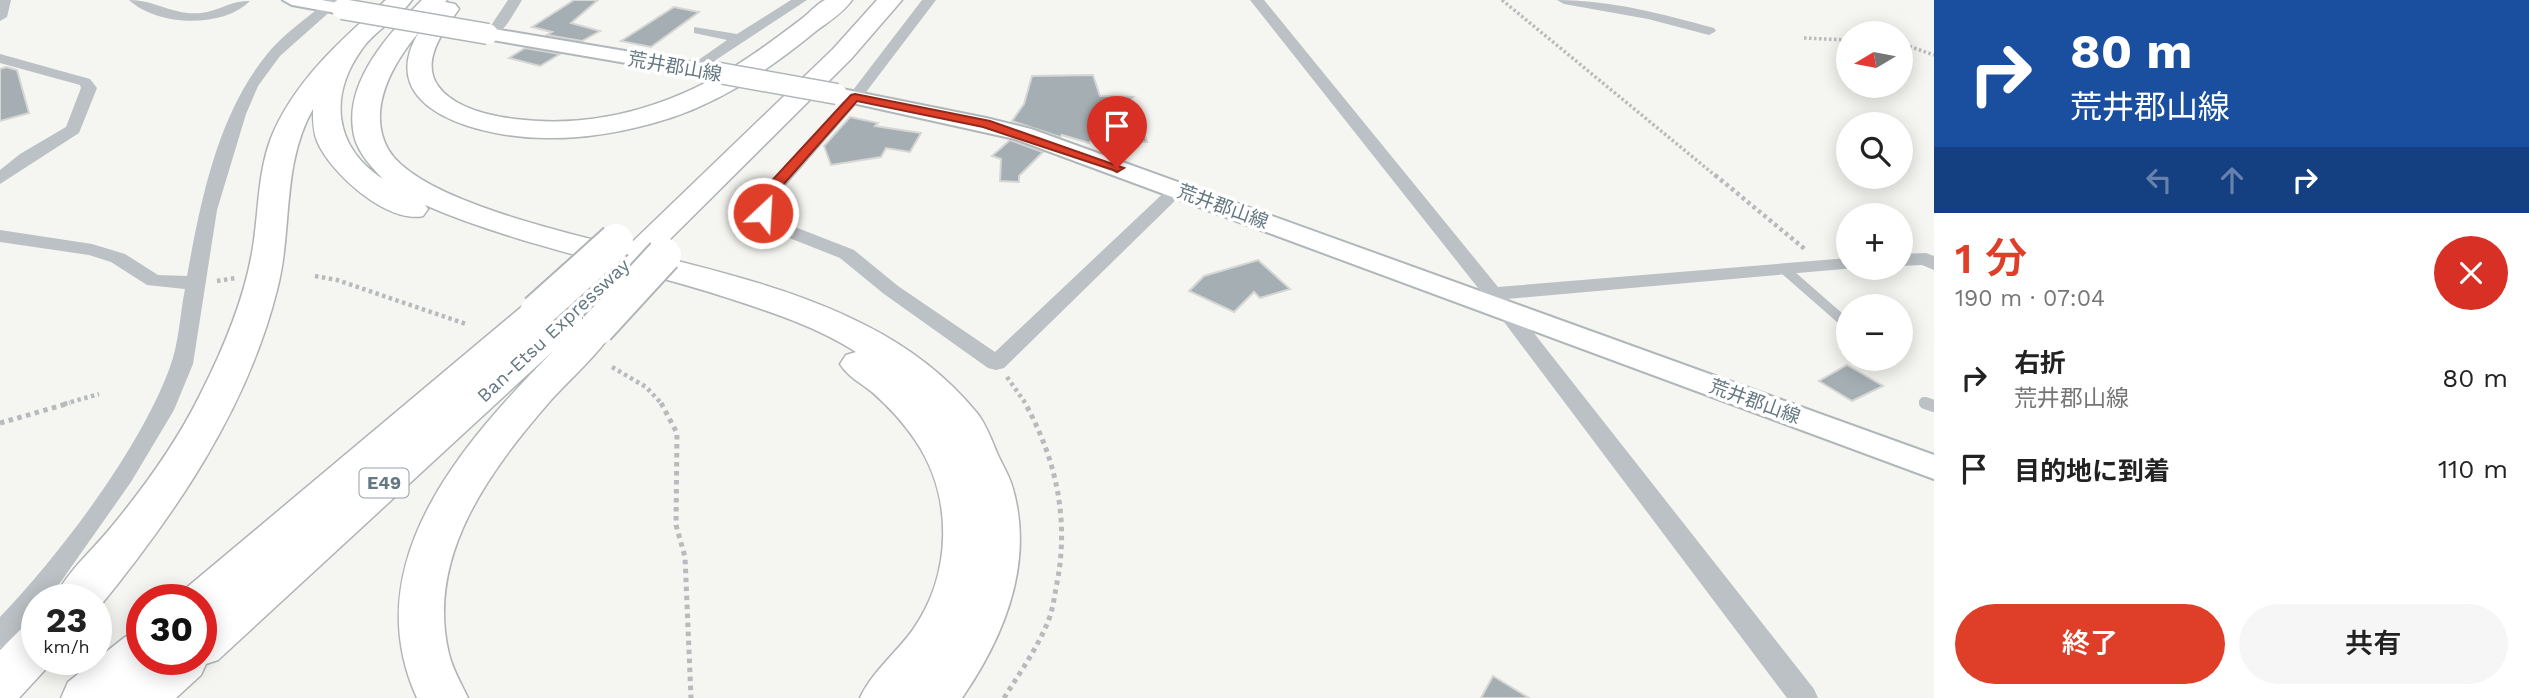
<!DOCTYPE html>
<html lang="ja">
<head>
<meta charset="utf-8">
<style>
  :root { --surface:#fff; --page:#f6f6f6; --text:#222; --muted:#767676; --accent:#df3f28 }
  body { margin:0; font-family:"Work Sans","Noto Sans JP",sans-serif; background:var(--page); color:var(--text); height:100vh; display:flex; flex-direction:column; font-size:26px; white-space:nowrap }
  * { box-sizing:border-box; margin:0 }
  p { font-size:23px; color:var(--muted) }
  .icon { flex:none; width:38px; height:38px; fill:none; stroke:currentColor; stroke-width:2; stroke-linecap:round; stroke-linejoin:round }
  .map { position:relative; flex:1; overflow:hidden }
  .side { display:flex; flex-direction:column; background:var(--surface); width:595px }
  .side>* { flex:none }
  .banner { background:#1a4fa0; color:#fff; overflow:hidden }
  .needle { width:46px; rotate:260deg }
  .fabs { position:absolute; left:1836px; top:21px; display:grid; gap:14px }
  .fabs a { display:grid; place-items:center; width:77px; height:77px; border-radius:50%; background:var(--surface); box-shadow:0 4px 18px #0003; font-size:35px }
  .speed { position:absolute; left:21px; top:584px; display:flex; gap:14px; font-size:35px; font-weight:700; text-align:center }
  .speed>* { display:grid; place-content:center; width:91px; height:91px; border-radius:50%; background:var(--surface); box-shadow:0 4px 18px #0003; line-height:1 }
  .speed small { font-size:18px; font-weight:400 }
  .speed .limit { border:10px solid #d22; background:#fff; color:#111 }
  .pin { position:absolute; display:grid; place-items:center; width:60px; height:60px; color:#fff; margin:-72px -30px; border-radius:50% 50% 50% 0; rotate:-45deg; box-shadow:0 0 7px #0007 }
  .pin .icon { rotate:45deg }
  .me { position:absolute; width:77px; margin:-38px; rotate:25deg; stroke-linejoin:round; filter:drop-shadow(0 0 5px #0008) }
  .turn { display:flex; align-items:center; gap:24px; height:147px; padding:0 21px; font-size:32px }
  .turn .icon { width:91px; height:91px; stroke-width:2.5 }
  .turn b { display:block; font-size:49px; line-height:60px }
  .lanes { display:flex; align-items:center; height:66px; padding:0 21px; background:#0003; justify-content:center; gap:35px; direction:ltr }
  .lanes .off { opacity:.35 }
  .round { display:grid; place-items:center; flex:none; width:74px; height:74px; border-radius:37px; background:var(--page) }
  .summary { display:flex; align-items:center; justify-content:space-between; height:119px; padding:0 21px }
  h1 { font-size:42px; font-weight:600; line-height:52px; color:var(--accent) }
  .button { display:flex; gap:14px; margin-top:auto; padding:14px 21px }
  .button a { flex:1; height:80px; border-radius:42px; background:var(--accent); color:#fff; font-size:28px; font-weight:600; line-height:80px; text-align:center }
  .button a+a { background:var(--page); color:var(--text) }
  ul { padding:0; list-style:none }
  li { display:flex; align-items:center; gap:21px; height:91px; padding:0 21px }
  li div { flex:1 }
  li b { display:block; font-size:26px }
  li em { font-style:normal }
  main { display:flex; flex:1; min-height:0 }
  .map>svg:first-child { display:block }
  .building { fill:#a5afb3; stroke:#d6d6d4; stroke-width:2 }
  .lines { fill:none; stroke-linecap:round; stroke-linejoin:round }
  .secondary-casing { stroke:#b0b7ba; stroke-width:4 }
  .highway-casing { stroke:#afb4b7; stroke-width:3 }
  .path-far2 { stroke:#b8bbbd; stroke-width:3.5; stroke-dasharray:2.5 2.5; stroke-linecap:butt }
  .path-far1 { stroke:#b8bbbd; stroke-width:4.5; stroke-dasharray:3.5 3.5; stroke-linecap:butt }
  .path { stroke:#b8bbbd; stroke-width:5; stroke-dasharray:4.5 4.5; stroke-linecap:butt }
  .lane-far1 { stroke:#bbc1c4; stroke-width:10 }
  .lane { stroke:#bbc1c4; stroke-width:12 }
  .street { fill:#bbc1c4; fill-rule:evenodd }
  .secondary { fill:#fff; fill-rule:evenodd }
  .highway { fill:#fff; fill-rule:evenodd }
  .secondary-bridge-casing { stroke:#b0b7ba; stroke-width:23; stroke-linecap:butt }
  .highway-bridge-casing { stroke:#afb4b7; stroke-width:38; stroke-linecap:butt }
  .secondary-bridge { stroke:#fff; stroke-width:20 }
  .highway-bridge { stroke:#fff; stroke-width:34 }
  .route { fill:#df3f28; stroke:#91291a; stroke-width:2 }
  .labels { text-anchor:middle; stroke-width:7; stroke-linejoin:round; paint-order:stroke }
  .shield { fill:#fff; stroke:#93a0a8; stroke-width:2 }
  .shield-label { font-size:18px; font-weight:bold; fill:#657882 }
  .street-label { font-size:19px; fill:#657882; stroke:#fff }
</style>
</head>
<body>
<main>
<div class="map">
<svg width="1934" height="698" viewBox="0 0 1934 698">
  <rect width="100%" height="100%" fill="#f5f5f1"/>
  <path class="building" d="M 574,0 L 598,0 L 571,23 L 600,31 L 582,41 L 547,35 L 552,32 L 532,27 Z
    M 674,7 L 699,12 L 651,47 L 621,41 Z
    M 525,48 L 560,54 L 540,66 L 509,58 Z
    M 6,67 L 17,70 L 29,113 L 0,121 L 0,69 Z
    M 1093,75 L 1100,96 L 1133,97 L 1128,102 L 1130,112 L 1139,112 L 1147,142 L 1117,142 L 1112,119 L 1089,143 L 1062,135 L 1060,137 L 1012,121 L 1024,104 L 1032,76 Z
    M 850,117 L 878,123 L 875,126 L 921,133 L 910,152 L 886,148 L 881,157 L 831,165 L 824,146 Z
    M 1010,140 L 1043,152 L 1019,176 L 1019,182 L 1000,181 L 1001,159 L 992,156 Z
    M 1258,260 L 1290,289 L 1260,298 L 1254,292 L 1234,312 L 1189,291 L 1204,276 Z
    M 1847,365 L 1883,386 L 1852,401 L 1819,381 Z
    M 1493,676 L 1529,698 L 1481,698 Z"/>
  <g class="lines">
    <g class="secondary-casing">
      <path id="secondary" d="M 283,0 L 322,0 L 348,5 L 351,9 L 342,14 L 292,5 Z
        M 488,28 L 708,65 L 715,67 L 718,71 L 715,75 L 708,77 L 481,38 L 479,34 Z
        M 837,88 L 986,118 L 1031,129 L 1934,455 L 1934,479 L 1015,139 L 830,98 L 827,94 L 830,90 Z"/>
    </g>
    <g class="highway-casing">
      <path id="highway" d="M 386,0 L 412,0 C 398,19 375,30 362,49 C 328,96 334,147 383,179 C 370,165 355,150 353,129 C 346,80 390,32 422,0 L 447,0 L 445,2 L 455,4 L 459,9 C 444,30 420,61 438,86 C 454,108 490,116 515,119 C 600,130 682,103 752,55 C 770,43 787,30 804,17 C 810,12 818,3 825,0 C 832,0 844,0 852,0 C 843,13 828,22 816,31 C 766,72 713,108 650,124 C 616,133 581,139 545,138 C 489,138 370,113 419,32 C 393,63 366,109 388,149 C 417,200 569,233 626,248 L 833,49 L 877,0 L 902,0 L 851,59 L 654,255 C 725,273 799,291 865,325 C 907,346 947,376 977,413 C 986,424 992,441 998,455 C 1003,466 1010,477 1013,489 C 1034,563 1004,637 962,698 L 860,698 C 872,672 895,654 912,631 C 952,575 954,497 915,440 C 903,422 888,406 872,392 C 861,383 848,377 840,364 L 846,355 L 856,352 C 817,327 771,312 728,298 C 627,265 522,247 425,205 L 428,209 L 423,216 C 388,224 330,173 317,141 C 313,131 313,120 313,109 C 281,165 293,230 277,290 C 247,410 174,516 96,611 L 96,600 L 54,600 C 66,572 94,549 113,525 C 145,486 176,443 199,397 C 222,352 243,303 252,253 C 259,214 257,175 271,138 C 294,81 342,39 386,0 Z
        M 537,301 L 549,304 L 554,312 L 566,308 L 579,312 L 583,321 L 597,316 L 610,320 L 615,328 C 598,355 572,377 551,400 C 491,469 425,556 449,654 C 453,670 461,683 468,698 L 417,698 C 355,562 464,442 553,351 L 218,660 L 206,664 L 201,675 L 176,698 L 61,698 L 68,682 L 125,637 L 142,631 L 142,660 L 201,660 L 201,600 L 179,600 L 185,589 L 525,304 Z
        M 37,624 L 37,660 L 54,660 L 19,698 L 0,698 L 0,650 L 20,630 Z"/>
    </g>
    <path class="path-far2" d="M 1502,0 L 1717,177
      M 1804,38 L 1848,40
      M 1900,43 L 1934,55"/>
    <path class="path-far1" d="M 1715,175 L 1806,250
      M 315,276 L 337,280 L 466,324
      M 217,281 L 236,278
      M 612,367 L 646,387 L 662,404
      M 1007,377 L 1026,404
      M 64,404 L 99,394"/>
    <path class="path" d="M 661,403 L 677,433 L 676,525 L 685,557 L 691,698
      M 0,423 L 70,403
      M 1004,698 C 1019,674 1036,650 1047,624 C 1052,613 1054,600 1056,588 C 1070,522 1057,461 1025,403"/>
    <path class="lane-far1" d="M 1784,269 L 1848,325
      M 1845,348 L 1848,339
      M 1924,402 L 1930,404"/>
    <path class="lane" d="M 1925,403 L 1934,406"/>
    <path class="street" d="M 0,0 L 11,0 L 7,17 L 0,21 Z
      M 129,0 C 155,0 175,16 201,13 C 219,11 232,0 250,1 C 222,29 157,26 129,0 Z
      M 328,0 L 343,0 L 280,56 L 258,86 L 246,114 L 217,210 L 193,364 L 174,410 L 131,482 L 48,600 L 37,600 L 37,614 L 10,643 L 0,647 L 0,617 C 61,553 140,449 170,367 C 179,343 180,314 185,289 L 147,285 L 111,262 L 89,255 L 0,242 L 0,230 L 92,244 L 125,254 L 158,275 L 187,276 C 201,200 217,115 268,53 C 284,33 309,17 328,0 Z
      M 508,0 L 522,0 C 513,14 502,40 483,37 L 481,34 L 492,24 Z
      M 791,0 L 807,0 L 699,71 L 694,72 L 687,68 L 727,40 L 694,33 L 694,27 L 737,34 Z
      M 922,0 L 936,0 L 860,100 L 770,204 L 777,220 L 854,250 L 898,286 L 995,352 L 1172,185 L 1178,184 L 1187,189 L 1004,368 L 996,370 L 988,368 L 884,294 L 840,258 L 764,228 L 754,213 L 752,203 L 755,199 L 850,94 Z
      M 1250,0 L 1264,0 L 1498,287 L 1848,258 L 1848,268 L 1855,268 L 1507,299 L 1814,689 L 1818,698 L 1787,698 L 1486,298 Z
      M 1557,0 C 1611,0 1662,14 1714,28 L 1716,31 L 1709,35 L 1648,19 L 1564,4 Z
      M 0,54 L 90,79 L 97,88 L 79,133 L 0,184 L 0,170 L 20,154 L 66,127 L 81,88 L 80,85 L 0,63 Z
      M 1926,253 L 1934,256 L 1934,270 L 1922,265 L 1900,266 L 1900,254 Z"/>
    <use href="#secondary" class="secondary"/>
    <use href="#highway" class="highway"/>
    <g class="secondary-bridge-casing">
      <path id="secondary-bridge" d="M 342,9 L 488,34
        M 708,71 L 837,94"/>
    </g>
    <g class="highway-bridge-casing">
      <path id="highway-bridge" d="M 537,312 L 616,241
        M 597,328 L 664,255"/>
    </g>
    <use href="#secondary-bridge" class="secondary-bridge"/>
    <use href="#highway-bridge" class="highway-bridge"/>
  </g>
  <path class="route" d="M 855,94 L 990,121 L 1124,168 L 1117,172 L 1113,170 L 983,127 L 857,101 L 774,195 L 768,203 L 768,216 L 758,216 L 755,203 L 764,189 L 851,95 Z"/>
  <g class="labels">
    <rect class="shield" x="359.5" y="468.5" width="49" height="29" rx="5"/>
    <g class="shield-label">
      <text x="384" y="489">E49</text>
    </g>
    <g class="street-label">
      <text transform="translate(675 66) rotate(10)" y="7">荒井郡山線</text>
      <text transform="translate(1223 206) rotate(20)" y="7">荒井郡山線</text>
      <text transform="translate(553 330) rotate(-43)" y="7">Ban-Etsu Expressway</text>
      <text transform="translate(1755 401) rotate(20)" y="7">荒井郡山線</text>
    </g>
  </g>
</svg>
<div class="fabs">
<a><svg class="needle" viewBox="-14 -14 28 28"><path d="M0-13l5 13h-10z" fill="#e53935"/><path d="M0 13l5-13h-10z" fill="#767676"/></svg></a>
<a><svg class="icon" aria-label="search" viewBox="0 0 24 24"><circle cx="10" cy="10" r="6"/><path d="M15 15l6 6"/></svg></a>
<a>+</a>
<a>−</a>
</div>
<div class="speed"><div>23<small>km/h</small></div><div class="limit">30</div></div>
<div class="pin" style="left:1117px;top:168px;background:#d93025"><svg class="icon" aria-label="arrive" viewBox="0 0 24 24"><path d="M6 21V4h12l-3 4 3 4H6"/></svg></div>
<svg class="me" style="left:763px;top:213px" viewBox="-20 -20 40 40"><circle r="17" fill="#df3f28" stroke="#fff" stroke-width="3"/><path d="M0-11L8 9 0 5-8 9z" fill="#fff"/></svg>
</div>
<section class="side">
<div class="banner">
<div class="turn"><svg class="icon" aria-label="right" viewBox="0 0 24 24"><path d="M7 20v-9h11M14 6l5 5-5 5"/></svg><div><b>80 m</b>荒井郡山線</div></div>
<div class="lanes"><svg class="icon off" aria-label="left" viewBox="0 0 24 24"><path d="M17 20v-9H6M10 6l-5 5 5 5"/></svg><svg class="icon off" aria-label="ahead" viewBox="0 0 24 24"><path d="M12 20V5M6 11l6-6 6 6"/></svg><svg class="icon" aria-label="right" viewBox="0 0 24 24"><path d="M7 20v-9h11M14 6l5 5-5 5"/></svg></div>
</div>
<div class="summary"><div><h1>1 分</h1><p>190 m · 07:04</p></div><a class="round" style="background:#d93025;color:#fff"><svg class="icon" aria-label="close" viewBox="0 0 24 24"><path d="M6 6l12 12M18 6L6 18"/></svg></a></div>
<ul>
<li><svg class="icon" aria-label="right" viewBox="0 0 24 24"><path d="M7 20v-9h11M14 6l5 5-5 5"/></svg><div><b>右折</b><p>荒井郡山線</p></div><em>80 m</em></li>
<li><svg class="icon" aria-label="arrive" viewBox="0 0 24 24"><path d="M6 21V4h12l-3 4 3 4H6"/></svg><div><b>目的地に到着</b></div><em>110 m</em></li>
</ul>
<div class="button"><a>終了</a><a>共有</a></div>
</section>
</main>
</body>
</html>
